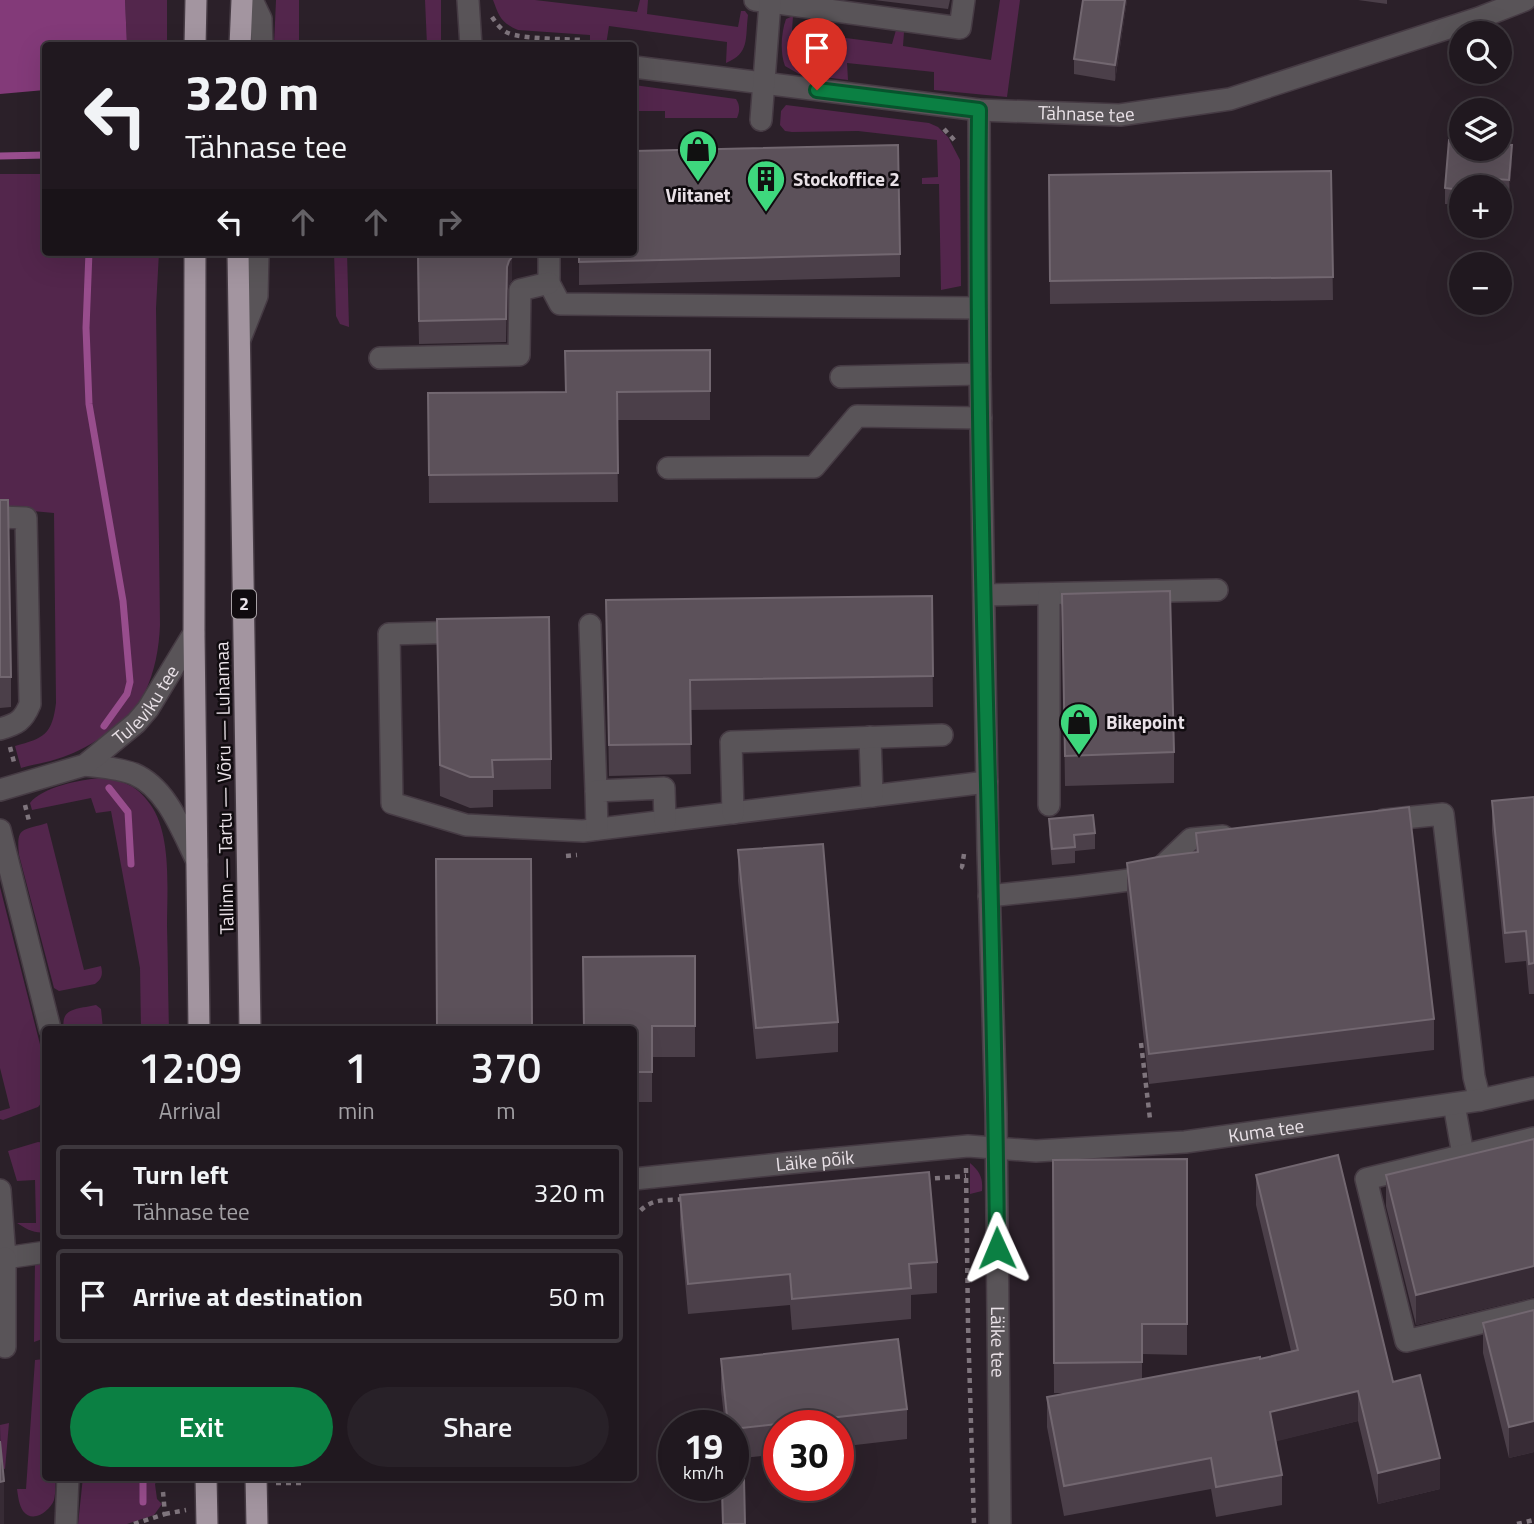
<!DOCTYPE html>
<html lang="en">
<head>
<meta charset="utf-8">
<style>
  :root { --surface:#20181f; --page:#282128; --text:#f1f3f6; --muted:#a2a0a4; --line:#3d373d; --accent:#0b8043 }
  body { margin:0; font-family:"Titillium Web",sans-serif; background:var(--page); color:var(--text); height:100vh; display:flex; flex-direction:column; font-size:26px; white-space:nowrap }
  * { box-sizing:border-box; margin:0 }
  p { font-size:23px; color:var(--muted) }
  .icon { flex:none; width:38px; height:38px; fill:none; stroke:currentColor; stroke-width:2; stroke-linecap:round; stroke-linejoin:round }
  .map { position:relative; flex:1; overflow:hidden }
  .drawer { position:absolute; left:42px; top:1026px; width:595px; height:455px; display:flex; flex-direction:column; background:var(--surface); border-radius:7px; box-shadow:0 7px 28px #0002,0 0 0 2px var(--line) }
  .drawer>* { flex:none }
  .hud { position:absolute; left:42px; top:42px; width:595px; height:214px; border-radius:7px; box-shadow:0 7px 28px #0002,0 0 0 2px var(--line); background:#20181f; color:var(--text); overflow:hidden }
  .tools { position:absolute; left:1449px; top:21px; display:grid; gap:14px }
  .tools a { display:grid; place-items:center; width:63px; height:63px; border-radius:50%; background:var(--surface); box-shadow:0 7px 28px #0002,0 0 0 2px var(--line); font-size:35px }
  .speed { position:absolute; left:658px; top:1410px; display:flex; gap:14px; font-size:35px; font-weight:700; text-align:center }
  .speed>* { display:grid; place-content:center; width:91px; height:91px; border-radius:50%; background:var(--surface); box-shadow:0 7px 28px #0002,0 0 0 2px var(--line); line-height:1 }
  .speed small { font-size:18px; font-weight:400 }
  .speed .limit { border:10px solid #d22; background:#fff; color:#111 }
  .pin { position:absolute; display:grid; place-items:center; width:60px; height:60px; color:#fff; margin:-72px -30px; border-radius:50% 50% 50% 0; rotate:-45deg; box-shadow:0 0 7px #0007 }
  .pin .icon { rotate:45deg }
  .me { position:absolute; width:77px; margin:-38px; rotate:359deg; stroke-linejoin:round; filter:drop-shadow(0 0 5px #0008) }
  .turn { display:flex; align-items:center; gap:24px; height:147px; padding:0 28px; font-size:32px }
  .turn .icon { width:91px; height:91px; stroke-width:2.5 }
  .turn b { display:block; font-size:49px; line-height:60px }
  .lanes { display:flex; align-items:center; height:66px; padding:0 28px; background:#0003; justify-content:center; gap:35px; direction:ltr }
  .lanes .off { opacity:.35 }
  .eta { display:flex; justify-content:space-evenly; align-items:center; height:119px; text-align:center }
  .eta b { font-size:42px; font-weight:600; line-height:49px }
  .cta { display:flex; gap:14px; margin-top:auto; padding:14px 28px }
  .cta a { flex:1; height:80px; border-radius:42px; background:var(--accent); color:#fff; font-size:28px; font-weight:600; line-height:80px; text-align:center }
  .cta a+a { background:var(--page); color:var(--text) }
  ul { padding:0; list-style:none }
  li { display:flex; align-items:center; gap:21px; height:94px; margin:0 14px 10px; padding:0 14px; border:4px solid var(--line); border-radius:7px }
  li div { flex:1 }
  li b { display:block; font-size:26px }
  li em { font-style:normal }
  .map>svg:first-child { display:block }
  .green { fill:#53264c }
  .forest { fill:#833a79 }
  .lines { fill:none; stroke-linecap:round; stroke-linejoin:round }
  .stream { stroke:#984d8d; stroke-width:7 }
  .minor-casing { stroke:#463b44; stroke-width:24 }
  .highway-casing { stroke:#463b44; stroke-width:24 }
  .path { stroke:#7f757d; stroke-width:4.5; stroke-dasharray:5 5; stroke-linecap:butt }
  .minor { stroke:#595458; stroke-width:21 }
  .highway { stroke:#a395a0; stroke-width:21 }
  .wall { fill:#4b3f49 }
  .shaded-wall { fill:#372b35 }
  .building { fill:#5c515a; stroke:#726770; stroke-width:2 }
  .route-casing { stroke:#07532c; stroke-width:18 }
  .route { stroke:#0b8043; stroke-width:12 }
  .labels { text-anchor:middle; stroke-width:5; stroke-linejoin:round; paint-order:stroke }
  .shield { fill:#100b0f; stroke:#a8a1a6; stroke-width:2 }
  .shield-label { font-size:18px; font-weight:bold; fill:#e9e1e7 }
  .street-label { font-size:19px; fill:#e9e1e7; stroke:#100b0f }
  .poi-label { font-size:19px; font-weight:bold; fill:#e9e1e7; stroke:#100b0f; text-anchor:start }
</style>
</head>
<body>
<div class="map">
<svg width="1534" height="1524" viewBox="0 0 1534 1524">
  <rect width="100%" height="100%" fill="#2b2029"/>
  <path class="green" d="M 125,0 L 167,0 L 167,45 L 127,45 Z
    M 276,0 L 299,0 L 299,45 L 274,45 Z
    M 425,0 L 441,0 L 441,45 L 427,45 Z
    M 493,0 L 535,0 L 637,12 L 640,0 L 648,0 L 647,14 L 738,27 L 741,11 L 745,11 L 748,15 C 745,39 750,53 726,63 L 727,42 L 609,26 L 606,45 L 590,45 L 590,35 L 518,30 C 501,23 499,16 493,0 Z
    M 1000,0 L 1020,0 L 1007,97 L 934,90 L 934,72 L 847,63 L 848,80 L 799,74 L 785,66 C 780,53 781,33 786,19 L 793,16 L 792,31 L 892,44 L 896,30 L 900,29 L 904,32 L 903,46 L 991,60 Z
    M 634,85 L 736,99 C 740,105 740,111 737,118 L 665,118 L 665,111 L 634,111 Z
    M 786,105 L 929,123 L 938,127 L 948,137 L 960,160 L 961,286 L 941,290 L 939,184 L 922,184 L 922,178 L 938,177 L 937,140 L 858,131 L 792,132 L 785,131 L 780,125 L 781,111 Z
    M 0,174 L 45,174 L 46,252 L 159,252 L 156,308 L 160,625 C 159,648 155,672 144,694 C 130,720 91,748 63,757 C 50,762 35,764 21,768 L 15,746 C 44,738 52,735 56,703 L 54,513 L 0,508 Z
    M 334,252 L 347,252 L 349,327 L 340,324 L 336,316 Z
    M 99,778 C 123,781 136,784 150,804 C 172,834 167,890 167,926 C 168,960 168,995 169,1029 L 141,1029 L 140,968 L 111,811 L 96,813 L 91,798 L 32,810 L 30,803 C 42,787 80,780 99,778 Z
    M 47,823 L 84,970 L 101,966 C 103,974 102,979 95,984 L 59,991 L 54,988 L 19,855 C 16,826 22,831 47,823 Z
    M 0,887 L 46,1068 L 45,1099 L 38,1107 L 3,1120 L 0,1119 L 0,1111 L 10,1108 L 0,1068 Z
    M 96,1005 L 101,1009 L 103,1029 L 64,1029 C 60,1007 79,1009 96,1005 Z
    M 38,1142 L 46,1143 L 46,1232 C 35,1234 26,1229 17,1223 L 36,1223 L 35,1180 L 17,1181 L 8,1151 Z
    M 970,1163 C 980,1172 983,1177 982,1191 L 970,1194 Z
    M 45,1261 L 45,1338 L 34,1342 L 35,1262 Z
    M 45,1359 L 46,1477 L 56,1477 C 55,1484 56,1492 54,1500 C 50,1511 33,1524 23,1511 C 19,1505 18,1496 17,1489 L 26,1489 L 35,1360 Z
    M 9,1423 L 5,1469 L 1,1468 L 0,1425 Z
    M 83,1477 L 160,1477 L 155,1484 L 157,1499 L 162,1504 L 154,1515 L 127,1524 L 78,1524 Z"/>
  <path class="forest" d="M 0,0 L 125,0 L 127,45 L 46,46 L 45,90 L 0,94 Z"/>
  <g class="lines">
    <path class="stream" d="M 0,156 L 46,155
      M 89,252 L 86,328 L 89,404 L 123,601 L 130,682 L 127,694 L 104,726
      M 109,788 L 128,812 L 131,864
      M 143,1477 L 143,1502"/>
    <g class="minor-casing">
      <g id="minor">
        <path d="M 252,0 L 261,19 L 262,46"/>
        <path d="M 468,0 L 471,46"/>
        <path d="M 755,0 L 960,28 L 964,0"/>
        <path id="s1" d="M 634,67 L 979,110 L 1120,115 L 1230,99 L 1479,18 L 1525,0"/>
        <path id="s2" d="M 979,110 L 980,374 L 988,851 L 996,1114 L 1000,1524"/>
        <path d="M 761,120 L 770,2"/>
        <path d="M 549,252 L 549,283 L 560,304 L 979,308"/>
        <path d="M 240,339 L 257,296 L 258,252"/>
        <path d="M 380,358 L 519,355 L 520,290 L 549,283"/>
        <path d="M 841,377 L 980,374"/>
        <path d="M 668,468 L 814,467 L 857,416 L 981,418"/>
        <path d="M 0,517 L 26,518 L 30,704 C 23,721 17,724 0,729"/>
        <path d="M 984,595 L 1217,590"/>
        <path d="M 590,625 L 596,791"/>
        <path d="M 466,632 L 389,634 L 392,803 L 466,825 L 583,831 L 987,782"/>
        <path d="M 870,737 L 872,796"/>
        <path d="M 85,765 C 101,767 119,768 134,774 C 167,788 182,831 197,861"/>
        <path id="s3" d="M 0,790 L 85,765 L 136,723 L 148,709 L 194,633"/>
        <path d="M 1049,805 L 1049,594"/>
        <path d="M 733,813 L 731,742 L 942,735"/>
        <path d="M 1384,820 L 1443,814 L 1474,1077 L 1480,1100"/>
        <path d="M 597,829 L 596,791 L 664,788 L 665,821"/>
        <path d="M 0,830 L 50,1029"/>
        <path d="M 989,896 L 1074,887 L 1129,880 L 1153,875 L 1191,839 L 1223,836"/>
        <path d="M 1454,1104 L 1463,1155"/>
        <path d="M 1534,1138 L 1366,1179 L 1406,1341 L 1534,1310"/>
        <path id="s4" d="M 634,1179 L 788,1163 L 968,1146 L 1036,1151 L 1185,1142 L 1480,1100 L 1534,1088"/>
        <path d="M 0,1190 L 5,1258 L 46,1252"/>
        <path d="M 5,1347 L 5,1258"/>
        <path d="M 66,1524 L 68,1477"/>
      </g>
    </g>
    <g class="highway-casing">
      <path id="highway" d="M 195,46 L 196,0
        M 240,46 L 242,0
        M 195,252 L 194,633 L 199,1029
        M 238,252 L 250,1029
        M 206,1477 L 207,1524
        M 256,1477 L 257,1524"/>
    </g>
    <path class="path" d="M 492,17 C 496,23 501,30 508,33 C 522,39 566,39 583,40 L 583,46
      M 944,129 L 957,143
      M 10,747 L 15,766
      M 25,805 L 29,821
      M 964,854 L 962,867 L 968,870
      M 566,856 L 577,855
      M 1141,1043 L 1150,1119
      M 966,1168 L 968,1324 L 974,1524
      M 925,1179 L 966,1176
      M 634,1218 C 650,1197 661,1201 686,1199
      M 276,1483 L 301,1483 L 300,1477
      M 165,1514 L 186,1510
      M 134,1524 L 165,1514 L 163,1492
      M 1517,1524 L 1534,1520"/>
    <use href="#minor" class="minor"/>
    <use href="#highway" class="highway"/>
  </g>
  <path class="wall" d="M 874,0 L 950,0 L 948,9 Z
    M 1127,0 L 1115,81 L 1074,74 L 1074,59 Z
    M 1358,0 L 1387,0 L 1387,4 Z
    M 1512,161 L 1509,195 L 1500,195 L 1500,187 L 1461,187 L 1461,205 L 1445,204 L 1445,188 Z
    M 1331,171 L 1333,300 L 1050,304 L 1049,175 Z
    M 417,252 L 512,280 L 509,284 L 507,290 L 506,342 L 419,344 Z
    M 579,252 L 900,254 L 900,277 L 579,285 Z
    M 710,350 L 710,420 L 617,420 L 618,502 L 429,503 L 428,393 L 565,392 Z
    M 0,500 L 11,677 L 11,707 L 0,708 Z
    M 1062,594 L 1174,752 L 1174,783 L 1065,786 Z
    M 932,596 L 933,707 L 690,710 L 691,774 L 609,776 L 606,600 Z
    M 437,650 L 551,759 L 551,789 L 493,790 L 493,807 L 470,808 L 440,796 Z
    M 1534,797 L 1534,994 L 1529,994 L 1526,961 L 1505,963 L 1492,831 L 1492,801 Z
    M 1049,819 L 1095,833 L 1095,849 L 1075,851 L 1075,863 L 1052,865 L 1049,835 Z
    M 1196,833 L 1434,1019 L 1434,1050 L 1149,1084 L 1127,893 L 1127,863 L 1196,852 Z
    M 738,850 L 838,1022 L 838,1052 L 756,1059 L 738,881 Z
    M 695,956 L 695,1057 L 652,1057 L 652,1102 L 634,1102 L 634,1029 Z
    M 1534,1139 L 1534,1297 L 1416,1325 L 1386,1206 L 1386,1175 Z
    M 1187,1159 L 1187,1355 L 1142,1354 L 1142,1379 L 1260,1359 L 1291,1351 L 1256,1205 L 1256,1175 L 1393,1382 L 1440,1489 L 1378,1504 L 1358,1421 L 1276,1441 L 1282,1475 L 1282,1505 L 1216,1517 L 1211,1489 L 1064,1516 L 1047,1427 L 1047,1397 L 1066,1393 L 1054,1393 L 1053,1160 Z
    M 680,1195 L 937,1262 L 937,1293 L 911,1295 L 911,1319 L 792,1330 L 790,1305 L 688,1314 L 680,1225 Z
    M 1534,1310 L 1534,1452 L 1509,1458 L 1483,1353 L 1483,1323 Z
    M 721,1359 L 907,1409 L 907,1439 L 838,1447 L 838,1426 L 779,1426 L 779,1454 L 743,1458 L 745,1524 L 722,1524 L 721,1486 L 733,1486 L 733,1426 L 725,1426 L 721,1390 Z"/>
  <path class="shaded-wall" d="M 1125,0 L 1127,0 L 1115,81 L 1115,65 Z
    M 1512,145 L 1512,161 L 1509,195 L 1509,180 Z
    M 512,257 L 512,280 L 509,284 L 507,290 L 506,342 L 507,267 L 509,261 Z
    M 1534,1266 L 1534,1297 L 1416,1325 L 1416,1295 Z
    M 1358,1391 L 1358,1421 L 1270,1443 L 1270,1412 Z
    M 1534,1421 L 1534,1452 L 1509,1458 L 1509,1427 Z
    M 1440,1458 L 1440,1489 L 1378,1504 L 1378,1473 Z
    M 4,1481 L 4,1524 L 0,1524 L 0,1482 Z"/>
  <path class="building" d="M 1083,0 L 1125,0 L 1115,65 L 1074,59 Z
    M 1449,140 L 1461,141 L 1461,149 L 1500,149 L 1500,144 L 1512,145 L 1509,180 L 1484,178 L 1483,187 L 1461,187 L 1461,190 L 1445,188 Z
    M 898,145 L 900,254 L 579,262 L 579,252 L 634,252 L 634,151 Z
    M 1331,171 L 1333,277 L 1050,281 L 1049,175 Z
    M 418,252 L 512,252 L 512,257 L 509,261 L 507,267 L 506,319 L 419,321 Z
    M 710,350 L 710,391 L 617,392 L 618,473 L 429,475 L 428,393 L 566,392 L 565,351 Z
    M 0,500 L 8,500 L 11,677 L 0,677 Z
    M 1170,591 L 1174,752 L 1065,756 L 1062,594 Z
    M 932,596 L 933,676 L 690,680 L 691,744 L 609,745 L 606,600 Z
    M 549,617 L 551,759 L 492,760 L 493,777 L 470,777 L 440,765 L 437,619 Z
    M 1534,797 L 1534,963 L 1529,964 L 1526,931 L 1505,933 L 1492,801 Z
    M 1409,807 L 1434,1019 L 1149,1054 L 1127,863 L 1158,857 L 1198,852 L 1196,833 Z
    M 1093,815 L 1095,833 L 1074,835 L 1075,847 L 1052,849 L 1049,819 Z
    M 823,844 L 838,1022 L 756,1028 L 738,850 Z
    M 436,859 L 531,859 L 532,1029 L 437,1029 Z
    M 695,956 L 695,1026 L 652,1026 L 652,1072 L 634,1072 L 634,1029 L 584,1029 L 583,957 Z
    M 1534,1139 L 1534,1266 L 1416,1295 L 1386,1175 Z
    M 1338,1155 L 1393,1382 L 1420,1375 L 1440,1458 L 1378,1473 L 1358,1391 L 1270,1412 L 1282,1475 L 1216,1487 L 1211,1458 L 1064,1486 L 1047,1397 L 1260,1357 L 1260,1359 L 1298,1350 L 1256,1175 Z
    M 1187,1159 L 1187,1324 L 1142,1324 L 1142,1362 L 1054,1363 L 1053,1160 Z
    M 929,1172 L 937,1262 L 909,1264 L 911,1288 L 792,1299 L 790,1274 L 688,1284 L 680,1195 Z
    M 1534,1310 L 1534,1421 L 1509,1427 L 1483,1323 Z
    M 898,1339 L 907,1409 L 733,1429 L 733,1426 L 728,1426 L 721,1359 Z
    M 733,1431 L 743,1432 L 745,1524 L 723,1524 L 722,1486 L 733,1486 Z
    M 0,1441 L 4,1481 L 0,1482 Z"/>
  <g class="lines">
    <g class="route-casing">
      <path id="route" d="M 817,90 L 979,110 C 975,489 994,869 997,1248"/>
    </g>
    <use href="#route" class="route"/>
  </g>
  <defs>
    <g id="shop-pin" transform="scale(2.0125)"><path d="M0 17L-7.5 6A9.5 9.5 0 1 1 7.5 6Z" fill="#3ed77d" stroke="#100b0f"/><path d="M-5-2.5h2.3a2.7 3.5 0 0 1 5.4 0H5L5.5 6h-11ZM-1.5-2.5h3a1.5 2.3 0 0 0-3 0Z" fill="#111"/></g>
    <g id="building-pin" transform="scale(2.0125)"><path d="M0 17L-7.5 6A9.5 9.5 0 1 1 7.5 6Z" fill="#3ed77d" stroke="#100b0f"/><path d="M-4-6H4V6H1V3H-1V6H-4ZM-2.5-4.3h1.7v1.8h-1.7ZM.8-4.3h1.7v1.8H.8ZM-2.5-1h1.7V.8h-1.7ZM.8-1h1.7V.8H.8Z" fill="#111"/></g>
  </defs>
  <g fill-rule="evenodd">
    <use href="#shop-pin" x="698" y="149"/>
    <use href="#building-pin" x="766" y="179"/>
    <use href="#shop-pin" x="1079" y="722"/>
  </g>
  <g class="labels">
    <rect class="shield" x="232" y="589.5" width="24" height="29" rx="5"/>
    <g class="shield-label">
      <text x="244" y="610">2</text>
    </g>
    <g class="street-label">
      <text dy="7" stroke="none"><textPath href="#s1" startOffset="455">Tähnase tee</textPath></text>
      <text dy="7" stroke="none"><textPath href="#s3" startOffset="175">Tuleviku tee</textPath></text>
      <text transform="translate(224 788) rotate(-91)" y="7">Tallinn — Tartu — Võru — Luhamaa</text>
      <text dy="7" stroke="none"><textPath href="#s4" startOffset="635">Kuma tee</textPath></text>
      <text dy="7" stroke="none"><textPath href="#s4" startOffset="182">Läike põik</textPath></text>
      <text dy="7" stroke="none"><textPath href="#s2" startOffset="1232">Läike tee</textPath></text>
    </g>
    <g class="poi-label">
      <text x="793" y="186">Stockoffice 2</text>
      <text x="698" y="202" text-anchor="middle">Viitanet</text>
      <text x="1106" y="729">Bikepoint</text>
    </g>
  </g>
</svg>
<div class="tools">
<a><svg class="icon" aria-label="search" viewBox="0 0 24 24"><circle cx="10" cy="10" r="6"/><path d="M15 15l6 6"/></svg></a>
<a><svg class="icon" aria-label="layers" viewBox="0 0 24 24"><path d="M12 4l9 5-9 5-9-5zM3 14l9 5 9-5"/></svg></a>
<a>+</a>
<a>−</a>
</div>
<div class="speed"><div>19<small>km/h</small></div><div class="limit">30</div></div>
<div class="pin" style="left:817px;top:90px;background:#d93025"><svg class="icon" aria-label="arrive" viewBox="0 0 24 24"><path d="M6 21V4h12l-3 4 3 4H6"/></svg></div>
<svg class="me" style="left:997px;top:1248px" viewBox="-20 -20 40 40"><path d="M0-17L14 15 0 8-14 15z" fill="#0b8043" stroke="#fff" stroke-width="4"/></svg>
<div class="hud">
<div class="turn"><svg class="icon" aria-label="left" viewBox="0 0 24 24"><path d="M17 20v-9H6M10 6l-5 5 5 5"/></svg><div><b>320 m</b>Tähnase tee</div></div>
<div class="lanes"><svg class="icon" aria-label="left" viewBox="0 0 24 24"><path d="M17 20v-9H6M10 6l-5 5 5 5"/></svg><svg class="icon off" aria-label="ahead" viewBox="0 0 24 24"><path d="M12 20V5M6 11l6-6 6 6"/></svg><svg class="icon off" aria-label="ahead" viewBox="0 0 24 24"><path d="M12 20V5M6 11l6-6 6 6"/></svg><svg class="icon off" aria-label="right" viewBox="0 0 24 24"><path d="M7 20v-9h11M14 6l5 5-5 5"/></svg></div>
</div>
<section class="drawer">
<div class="eta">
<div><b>12:09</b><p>Arrival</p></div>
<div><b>1</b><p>min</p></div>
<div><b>370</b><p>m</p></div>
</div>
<ul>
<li><svg class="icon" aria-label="left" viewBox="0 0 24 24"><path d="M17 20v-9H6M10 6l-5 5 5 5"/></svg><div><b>Turn left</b><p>Tähnase tee</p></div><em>320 m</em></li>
<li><svg class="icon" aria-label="arrive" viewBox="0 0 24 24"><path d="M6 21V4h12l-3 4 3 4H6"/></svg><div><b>Arrive at destination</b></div><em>50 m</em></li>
</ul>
<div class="cta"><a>Exit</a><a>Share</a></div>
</section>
</div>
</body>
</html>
